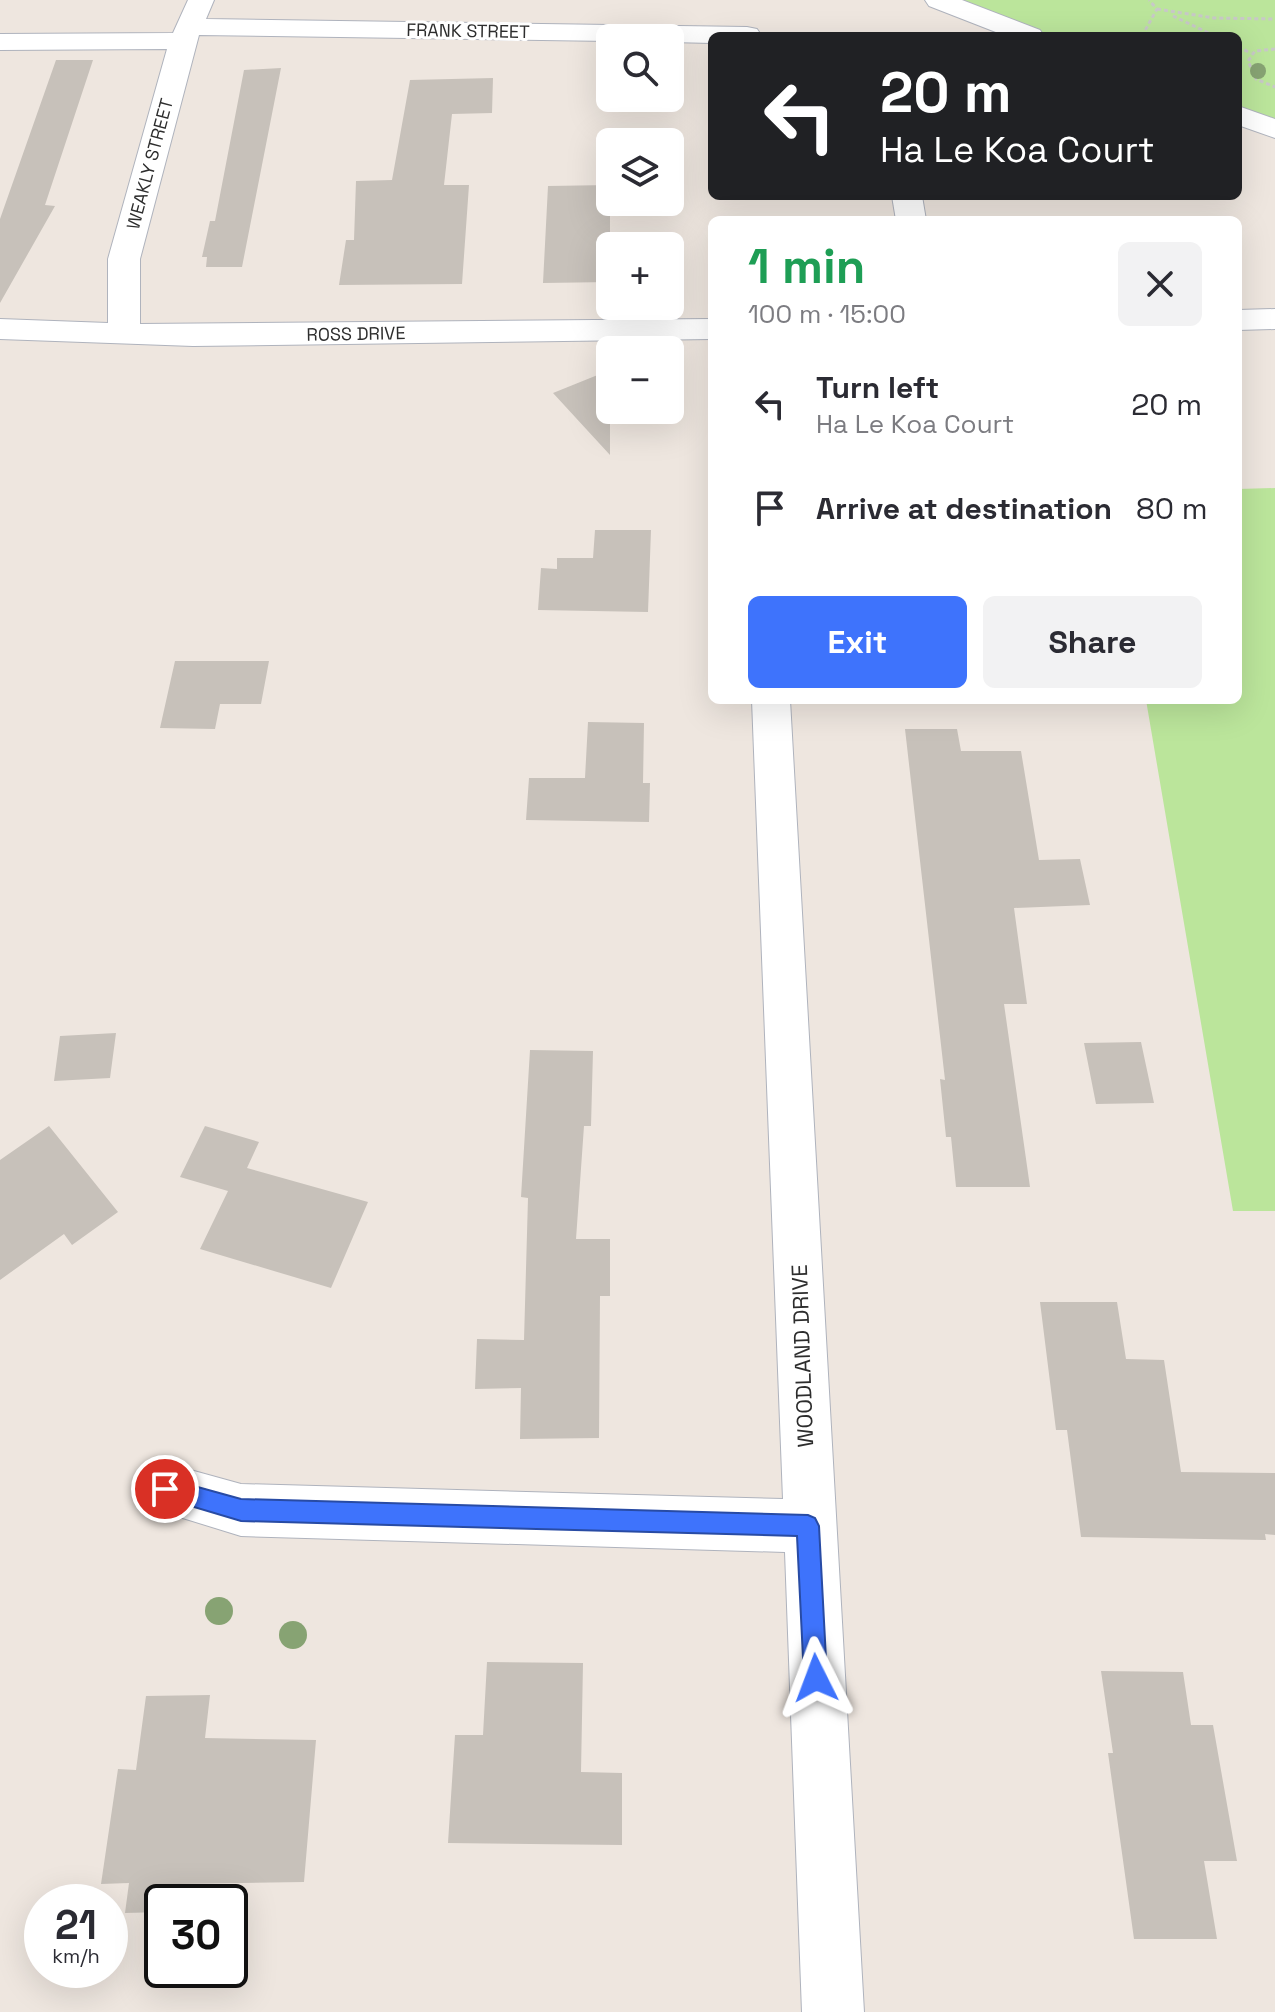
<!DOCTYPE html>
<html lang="en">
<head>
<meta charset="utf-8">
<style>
  :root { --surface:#fff; --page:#f2f2f3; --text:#2b2b33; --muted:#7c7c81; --accent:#3e73fc }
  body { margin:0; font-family:"Space Grotesk",sans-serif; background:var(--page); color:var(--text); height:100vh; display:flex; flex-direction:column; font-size:30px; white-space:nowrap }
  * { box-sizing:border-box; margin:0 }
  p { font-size:26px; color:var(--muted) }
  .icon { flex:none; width:44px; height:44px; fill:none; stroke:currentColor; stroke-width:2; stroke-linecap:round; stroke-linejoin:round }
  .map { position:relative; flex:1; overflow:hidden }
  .sheet { position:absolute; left:708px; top:216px; width:534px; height:488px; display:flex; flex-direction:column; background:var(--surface); border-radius:12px; box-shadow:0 8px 32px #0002 }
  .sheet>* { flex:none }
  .hud { position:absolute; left:708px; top:32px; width:534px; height:168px; border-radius:12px; box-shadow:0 8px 32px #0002; background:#202124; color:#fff; overflow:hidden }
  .buttons { position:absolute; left:596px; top:24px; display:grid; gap:16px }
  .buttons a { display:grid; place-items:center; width:88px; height:88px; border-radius:12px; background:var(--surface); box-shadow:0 8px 32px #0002; font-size:40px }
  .speed { position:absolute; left:24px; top:1884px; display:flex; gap:16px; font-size:40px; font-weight:700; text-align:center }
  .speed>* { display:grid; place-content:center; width:104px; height:104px; border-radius:50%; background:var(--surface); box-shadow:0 8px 32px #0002; line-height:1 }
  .speed small { font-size:20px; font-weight:400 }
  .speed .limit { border:4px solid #111; border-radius:12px; background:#fff; color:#111 }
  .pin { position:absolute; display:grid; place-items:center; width:68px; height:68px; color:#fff; margin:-34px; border:4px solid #fff; border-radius:50%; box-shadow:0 2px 8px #0007 }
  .me { position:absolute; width:88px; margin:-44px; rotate:357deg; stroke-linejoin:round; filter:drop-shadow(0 0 6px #0008) }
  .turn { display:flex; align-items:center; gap:28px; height:168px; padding:0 40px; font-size:36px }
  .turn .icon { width:104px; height:104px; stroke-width:2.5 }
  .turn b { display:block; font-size:56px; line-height:68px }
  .round { display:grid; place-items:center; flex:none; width:84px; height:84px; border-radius:12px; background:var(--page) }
  .summary { display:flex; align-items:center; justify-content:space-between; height:136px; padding:0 40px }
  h1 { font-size:48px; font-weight:700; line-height:60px; color:#1e9e55 }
  .button { display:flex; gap:16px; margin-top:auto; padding:16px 40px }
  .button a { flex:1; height:92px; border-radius:12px; background:var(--accent); color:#fff; font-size:32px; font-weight:700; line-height:92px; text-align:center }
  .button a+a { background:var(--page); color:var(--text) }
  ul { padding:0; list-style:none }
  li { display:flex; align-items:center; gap:24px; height:104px; padding:0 40px }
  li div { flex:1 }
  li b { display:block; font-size:30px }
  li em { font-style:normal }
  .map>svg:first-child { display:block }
  .green { fill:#bbe59b }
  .building { fill:#c7c1ba }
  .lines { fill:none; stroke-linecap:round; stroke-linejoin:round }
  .minor-casing { stroke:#afb3bd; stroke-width:2 }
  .path { stroke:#c8c8c8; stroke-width:3; stroke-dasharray:4 3; stroke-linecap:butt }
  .minor { fill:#fff; fill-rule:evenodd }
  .tree { fill:#87a373 }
  .route { fill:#3e73fc; stroke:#284ba4; stroke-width:2 }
  .labels { text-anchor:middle; stroke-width:6; stroke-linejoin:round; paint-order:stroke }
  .far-street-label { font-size:18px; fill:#2d2d2d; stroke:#fff }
  .street-label { font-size:22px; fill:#2d2d2d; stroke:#fff }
</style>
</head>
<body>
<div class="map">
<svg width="1275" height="2012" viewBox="0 0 1275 2012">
  <rect width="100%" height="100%" fill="#eee6df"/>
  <path class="green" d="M 938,0 L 1275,0 L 1275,129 L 1238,115 L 1238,36 L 1030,36 Z
    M 1275,488 L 1275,1211 L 1233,1211 L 1146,700 L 1238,700 L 1238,489 Z"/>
  <path class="building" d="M 56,60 L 93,60 L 45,205 L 55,206 L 0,303 L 0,219 Z
    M 281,68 L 242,267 L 206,267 L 207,257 L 202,257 L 210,221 L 215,221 L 244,70 Z
    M 493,78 L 492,113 L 452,114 L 444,185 L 469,185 L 462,284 L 339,285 L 346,240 L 354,240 L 356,181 L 392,180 L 410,80 Z
    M 610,185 L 610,282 L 543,283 L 548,186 Z
    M 610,370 L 610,455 L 553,393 Z
    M 595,530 L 651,530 L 648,612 L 538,610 L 541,568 L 557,569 L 557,558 L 593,558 Z
    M 175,661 L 269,661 L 261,704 L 220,704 L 215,729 L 160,728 Z
    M 588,722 L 644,723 L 643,783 L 650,783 L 649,822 L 526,820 L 529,778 L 585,778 Z
    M 905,729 L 957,729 L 961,751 L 1021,751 L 1039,860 L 1080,859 L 1090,905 L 1014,908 L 1027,1004 L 1004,1004 L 1030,1187 L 956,1187 L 951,1137 L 946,1137 L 940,1079 L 945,1080 Z
    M 116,1033 L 110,1078 L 54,1081 L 60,1036 Z
    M 1141,1042 L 1154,1103 L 1096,1104 L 1084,1043 Z
    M 530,1050 L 593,1051 L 591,1126 L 584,1126 L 576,1239 L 610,1239 L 610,1296 L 600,1296 L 599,1438 L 520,1439 L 521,1388 L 475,1389 L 477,1339 L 524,1340 L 528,1198 L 521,1197 Z
    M 49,1126 L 118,1212 L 72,1245 L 64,1234 L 0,1280 L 0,1160 Z
    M 205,1126 L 259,1142 L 247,1168 L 368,1202 L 331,1288 L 200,1249 L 228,1191 L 180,1177 Z
    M 1040,1302 L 1117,1302 L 1126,1359 L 1164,1360 L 1181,1472 L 1275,1473 L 1275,1535 L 1265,1534 L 1266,1540 L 1081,1537 L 1067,1430 L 1056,1430 Z
    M 487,1662 L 583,1663 L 581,1772 L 622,1773 L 622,1845 L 448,1843 L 455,1735 L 483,1735 Z
    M 1101,1671 L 1183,1672 L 1191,1725 L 1213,1725 L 1237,1861 L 1204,1861 L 1217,1939 L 1134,1939 L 1108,1753 L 1113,1753 Z
    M 210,1695 L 205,1738 L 316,1740 L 304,1882 L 178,1884 L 176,1902 L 162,1902 L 162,1912 L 125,1913 L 129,1883 L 101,1884 L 118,1769 L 136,1770 L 146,1696 Z"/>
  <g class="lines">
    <g class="minor-casing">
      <path id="minor" d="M 188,0 L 214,0 L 206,19 L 747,27 L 757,29 L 761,35 L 712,36 L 712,43 L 670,42 L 670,38 L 610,38 L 610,41 L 199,35 L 140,259 L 140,324 L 712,319 L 712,339 L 193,346 L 0,339 L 0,319 L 108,323 L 108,259 L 167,49 L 0,50 L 0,34 L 173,33 Z
        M 925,0 L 962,0 L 1040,30 L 1044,36 L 1006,36 L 929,6 Z
        M 1238,106 L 1275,119 L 1275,138 L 1238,125 Z
        M 892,196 L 922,196 L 926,220 L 896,220 Z
        M 1275,309 L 1275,329 L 1238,330 L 1238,310 Z
        M 752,700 L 790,700 L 864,2012 L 802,2012 L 785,1552 L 241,1536 L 147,1507 L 139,1489 L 147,1471 L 165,1463 L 241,1484 L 783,1499 Z"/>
    </g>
    <path class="path" d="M 1157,9 L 1214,18 L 1275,19
      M 1173,16 L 1215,36
      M 1142,36 L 1157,9 L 1149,0
      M 1238,47 L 1251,53
      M 1275,49 L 1255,51 L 1248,61 L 1256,79 L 1275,87"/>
    <use href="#minor" class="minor"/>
  </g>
  <g class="tree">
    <circle cx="1258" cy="71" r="8"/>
    <circle cx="219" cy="1611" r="14"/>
    <circle cx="293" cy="1635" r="14"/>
  </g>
  <path class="route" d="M 165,1478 L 241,1499 L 808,1515 L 815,1518 L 819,1526 L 827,1678 L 824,1686 L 816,1689 L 807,1686 L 804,1678 L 797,1536 L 241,1521 L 157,1496 L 154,1489 L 157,1481 Z"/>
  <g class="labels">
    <g class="far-street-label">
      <text transform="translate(468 31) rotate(1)" y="6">FRANK STREET</text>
      <text transform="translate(150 164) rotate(-75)" y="6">WEAKLY STREET</text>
      <text transform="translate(356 334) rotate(-1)" y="6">ROSS DRIVE</text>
    </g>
    <g class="street-label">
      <text transform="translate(802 1356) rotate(-92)" y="8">WOODLAND DRIVE</text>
    </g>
  </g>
</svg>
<div class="buttons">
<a><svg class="icon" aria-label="search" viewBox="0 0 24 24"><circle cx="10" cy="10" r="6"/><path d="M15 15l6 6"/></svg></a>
<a><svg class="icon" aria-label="layers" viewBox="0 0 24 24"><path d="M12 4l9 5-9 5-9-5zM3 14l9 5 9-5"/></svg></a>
<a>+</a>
<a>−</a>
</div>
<div class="speed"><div>21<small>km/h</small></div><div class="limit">30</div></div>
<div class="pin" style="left:165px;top:1489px;background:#d93025"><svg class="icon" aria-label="arrive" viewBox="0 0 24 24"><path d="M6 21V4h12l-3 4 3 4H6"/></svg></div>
<svg class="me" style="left:816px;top:1678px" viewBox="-20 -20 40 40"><path d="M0-17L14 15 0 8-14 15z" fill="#3e73fc" stroke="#fff" stroke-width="4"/></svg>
<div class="hud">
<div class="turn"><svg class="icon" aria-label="left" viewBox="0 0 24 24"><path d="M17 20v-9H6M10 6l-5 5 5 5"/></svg><div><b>20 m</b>Ha Le Koa Court</div></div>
</div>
<section class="sheet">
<div class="summary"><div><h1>1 min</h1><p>100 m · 15:00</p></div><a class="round"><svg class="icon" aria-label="close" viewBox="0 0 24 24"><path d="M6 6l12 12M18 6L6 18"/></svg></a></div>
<ul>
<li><svg class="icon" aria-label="left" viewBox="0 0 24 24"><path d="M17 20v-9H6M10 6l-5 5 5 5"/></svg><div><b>Turn left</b><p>Ha Le Koa Court</p></div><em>20 m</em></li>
<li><svg class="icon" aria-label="arrive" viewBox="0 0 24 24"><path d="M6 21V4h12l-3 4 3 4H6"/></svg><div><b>Arrive at destination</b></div><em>80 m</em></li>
</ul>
<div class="button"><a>Exit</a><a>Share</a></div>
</section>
</div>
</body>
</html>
